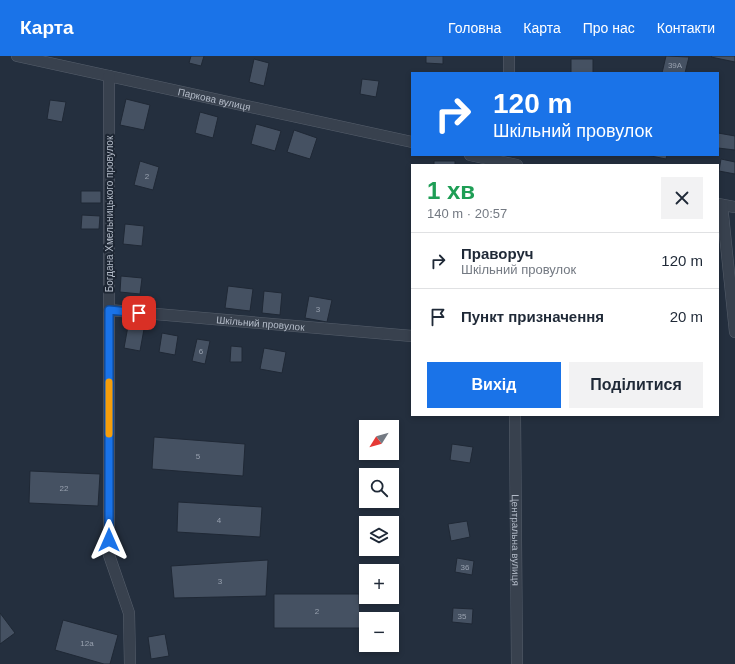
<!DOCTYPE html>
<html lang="uk">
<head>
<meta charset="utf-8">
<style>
  :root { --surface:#fff; --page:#f2f2f3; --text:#1f2937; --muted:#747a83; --line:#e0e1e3; --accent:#1a73e8 }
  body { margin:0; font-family:Arial,sans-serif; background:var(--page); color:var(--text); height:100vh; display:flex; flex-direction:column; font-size:15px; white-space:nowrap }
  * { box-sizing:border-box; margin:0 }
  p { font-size:13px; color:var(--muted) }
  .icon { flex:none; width:22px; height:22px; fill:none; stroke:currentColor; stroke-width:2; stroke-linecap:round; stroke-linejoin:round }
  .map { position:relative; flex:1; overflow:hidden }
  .sheet { position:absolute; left:411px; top:108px; width:308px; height:252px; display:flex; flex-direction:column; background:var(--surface); border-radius:0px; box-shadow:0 2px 6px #0003 }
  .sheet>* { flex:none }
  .guide { position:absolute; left:411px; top:16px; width:308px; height:84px; border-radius:0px; box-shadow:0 2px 6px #0003; background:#1a73e8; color:#fff; overflow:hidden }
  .needle { width:26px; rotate:233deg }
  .tools { position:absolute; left:359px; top:364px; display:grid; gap:8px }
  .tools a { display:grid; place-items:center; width:40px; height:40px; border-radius:0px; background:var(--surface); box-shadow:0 2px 6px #0003; font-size:20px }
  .pin { position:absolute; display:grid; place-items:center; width:34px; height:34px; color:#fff; margin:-17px; border-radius:8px; box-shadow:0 2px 6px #0006 }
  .me { position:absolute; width:44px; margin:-22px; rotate:0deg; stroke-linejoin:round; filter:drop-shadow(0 0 3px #0008) }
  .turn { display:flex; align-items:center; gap:14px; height:84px; padding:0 16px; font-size:18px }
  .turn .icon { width:52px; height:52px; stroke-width:2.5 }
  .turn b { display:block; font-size:28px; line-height:34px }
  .round { display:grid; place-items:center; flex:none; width:42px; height:42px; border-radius:0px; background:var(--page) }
  .overview { display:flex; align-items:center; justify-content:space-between; height:68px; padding:0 16px }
  h1 { font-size:24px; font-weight:700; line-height:30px; color:#1e9e55 }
  .primary-button { display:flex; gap:8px; margin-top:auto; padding:8px 16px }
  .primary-button a { flex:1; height:46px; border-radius:0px; background:var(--accent); color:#fff; font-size:16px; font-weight:700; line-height:46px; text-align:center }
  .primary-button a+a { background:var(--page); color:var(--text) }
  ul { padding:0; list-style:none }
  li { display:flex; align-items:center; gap:12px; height:56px; padding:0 16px; border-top:1px solid var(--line) }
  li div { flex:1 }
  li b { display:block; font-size:15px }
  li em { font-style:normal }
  header { display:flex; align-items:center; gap:24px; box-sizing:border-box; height:56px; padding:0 20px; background:var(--accent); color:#fff }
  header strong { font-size:19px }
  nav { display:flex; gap:22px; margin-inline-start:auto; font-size:14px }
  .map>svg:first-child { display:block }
  .building { fill:#455162; stroke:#1f2835 }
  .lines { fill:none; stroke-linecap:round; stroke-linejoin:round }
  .street-casing { stroke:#565f6c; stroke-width:12 }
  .street { stroke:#38414e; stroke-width:11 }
  .route-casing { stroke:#114b97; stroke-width:10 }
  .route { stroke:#1a73e8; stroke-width:7 }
  .slow { stroke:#f59e0b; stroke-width:7 }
  .labels { text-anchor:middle; stroke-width:4; stroke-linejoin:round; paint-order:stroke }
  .number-label { font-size:8px; fill:#98a1af }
  .street-label { font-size:10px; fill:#b4bcc9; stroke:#1d2633 }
</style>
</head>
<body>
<header>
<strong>Карта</strong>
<nav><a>Головна</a><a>Карта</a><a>Про нас</a><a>Контакти</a></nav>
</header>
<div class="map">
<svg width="735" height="608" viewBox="0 0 735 608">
  <rect width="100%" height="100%" fill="#242f3e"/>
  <path class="building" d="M 191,0 L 204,0 L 201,10 L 189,7 Z
    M 426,0 L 443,0 L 443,8 L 426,7 Z
    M 666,0 L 689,1 L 685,17 L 662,17 Z
    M 712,0 L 735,0 L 735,6 L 711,1 Z
    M 254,3 L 269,7 L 264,30 L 249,26 Z
    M 571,3 L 593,3 L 593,17 L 571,17 Z
    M 362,23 L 379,25 L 376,41 L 360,38 Z
    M 126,43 L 150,49 L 144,74 L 120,69 Z
    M 50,44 L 66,46 L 62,66 L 47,63 Z
    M 200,56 L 218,61 L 213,82 L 195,77 Z
    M 256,68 L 281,75 L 275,95 L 251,88 Z
    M 294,74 L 317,82 L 310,103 L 287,96 Z
    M 718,77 L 735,80 L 735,94 L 718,92 Z
    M 646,99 L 667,99 L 666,103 Z
    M 721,103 L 735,106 L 735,118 L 719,115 Z
    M 140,105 L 159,111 L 153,134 L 134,129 Z
    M 434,105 L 455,105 L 455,109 L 434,109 Z
    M 81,135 L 101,135 L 101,147 L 81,147 Z
    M 82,159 L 100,160 L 99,173 L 81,173 Z
    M 125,168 L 144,170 L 142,190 L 123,188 Z
    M 121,220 L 142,222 L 140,238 L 120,236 Z
    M 228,230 L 253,233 L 250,255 L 225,252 Z
    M 264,235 L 282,237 L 280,259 L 262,257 Z
    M 309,240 L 332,244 L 327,266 L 305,262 Z
    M 128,270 L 144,273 L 140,295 L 124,292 Z
    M 162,277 L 178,280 L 175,299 L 159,296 Z
    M 197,283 L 210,285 L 205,308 L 192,305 Z
    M 231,290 L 242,291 L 242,306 L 230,306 Z
    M 264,292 L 286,296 L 282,317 L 260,313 Z
    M 154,381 L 245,388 L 243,420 L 152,413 Z
    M 452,388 L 473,391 L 470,407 L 450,404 Z
    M 30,415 L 100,418 L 98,450 L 29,447 Z
    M 178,446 L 262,451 L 260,481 L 177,476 Z
    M 467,465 L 470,481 L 451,485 L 448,468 Z
    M 457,502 L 474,505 L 472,519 L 455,516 Z
    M 268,504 L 266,540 L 174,542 L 171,510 Z
    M 274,538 L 359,538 L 360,572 L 274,572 Z
    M 453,552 L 473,553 L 472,568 L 452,566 Z
    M 0,557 L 15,577 L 0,588 Z
    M 63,564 L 118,579 L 110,608 L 104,608 L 55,594 Z
    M 165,578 L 169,600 L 151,603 L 148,581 Z"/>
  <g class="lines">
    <g class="street-casing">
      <g id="street">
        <path id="s1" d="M 17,0 L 412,86"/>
        <path d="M 509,0 L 509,17"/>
        <path d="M 109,20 L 109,499 L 129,557 L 130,608"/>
        <path d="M 470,99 L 517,109"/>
        <path d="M 718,148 L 735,151"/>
        <path d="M 722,149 L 735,276"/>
        <path id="s2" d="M 109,254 L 412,280"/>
        <path id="s3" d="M 515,359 L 517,608"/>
      </g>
    </g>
    <use href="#street" class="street"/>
  </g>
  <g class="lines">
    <g class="route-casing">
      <path id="route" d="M 109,484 L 109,254 L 139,257"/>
    </g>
    <use href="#route" class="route"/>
    <path class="slow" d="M 109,378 L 109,326"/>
  </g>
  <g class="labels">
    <g class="number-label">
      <text x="675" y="12">39А</text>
      <text x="147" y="123">2</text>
      <text x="318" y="256">3</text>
      <text x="201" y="298">6</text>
      <text x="198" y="403">5</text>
      <text x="64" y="435">22</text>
      <text x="219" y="467">4</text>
      <text x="465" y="514">36</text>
      <text x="220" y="528">3</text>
      <text x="317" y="558">2</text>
      <text x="462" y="563">35</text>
      <text x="87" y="590">12а</text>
    </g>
    <g class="street-label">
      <text dy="4" stroke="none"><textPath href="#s1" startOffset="202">Паркова вулиця</textPath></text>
      <text transform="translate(109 158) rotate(-90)" y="4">Богдана Хмельницького провулок</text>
      <text dy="4" stroke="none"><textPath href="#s2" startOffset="152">Шкільний провулок</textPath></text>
      <text dy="4" stroke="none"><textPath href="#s3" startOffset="125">Центральна вулиця</textPath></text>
    </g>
  </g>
</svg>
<div class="tools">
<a><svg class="needle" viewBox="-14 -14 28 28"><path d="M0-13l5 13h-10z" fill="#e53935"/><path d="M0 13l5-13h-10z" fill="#747a83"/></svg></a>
<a><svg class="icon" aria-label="search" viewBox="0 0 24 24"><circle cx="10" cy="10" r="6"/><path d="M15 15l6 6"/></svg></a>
<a><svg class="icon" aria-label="layers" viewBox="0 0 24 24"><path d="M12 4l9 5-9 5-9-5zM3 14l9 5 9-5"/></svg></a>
<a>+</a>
<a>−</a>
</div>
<div class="pin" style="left:139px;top:257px;background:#d93025"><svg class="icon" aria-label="arrive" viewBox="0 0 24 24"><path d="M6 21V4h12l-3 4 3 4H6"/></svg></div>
<svg class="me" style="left:109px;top:484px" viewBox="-20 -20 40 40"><path d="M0-17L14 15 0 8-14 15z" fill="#1a73e8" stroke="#fff" stroke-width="4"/></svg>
<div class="guide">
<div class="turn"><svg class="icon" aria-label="right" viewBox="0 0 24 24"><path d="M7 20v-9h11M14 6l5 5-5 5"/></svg><div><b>120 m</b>Шкільний провулок</div></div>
</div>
<section class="sheet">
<div class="overview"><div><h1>1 хв</h1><p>140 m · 20:57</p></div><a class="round"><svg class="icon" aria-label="close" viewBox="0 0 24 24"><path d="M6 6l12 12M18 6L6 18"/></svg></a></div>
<ul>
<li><svg class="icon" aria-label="right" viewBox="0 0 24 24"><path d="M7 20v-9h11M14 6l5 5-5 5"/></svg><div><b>Праворуч</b><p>Шкільний провулок</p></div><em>120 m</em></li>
<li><svg class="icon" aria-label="arrive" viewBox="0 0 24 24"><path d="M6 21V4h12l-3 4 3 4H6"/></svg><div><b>Пункт призначення</b></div><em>20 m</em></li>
</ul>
<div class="primary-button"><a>Вихід</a><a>Поділитися</a></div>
</section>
</div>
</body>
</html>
